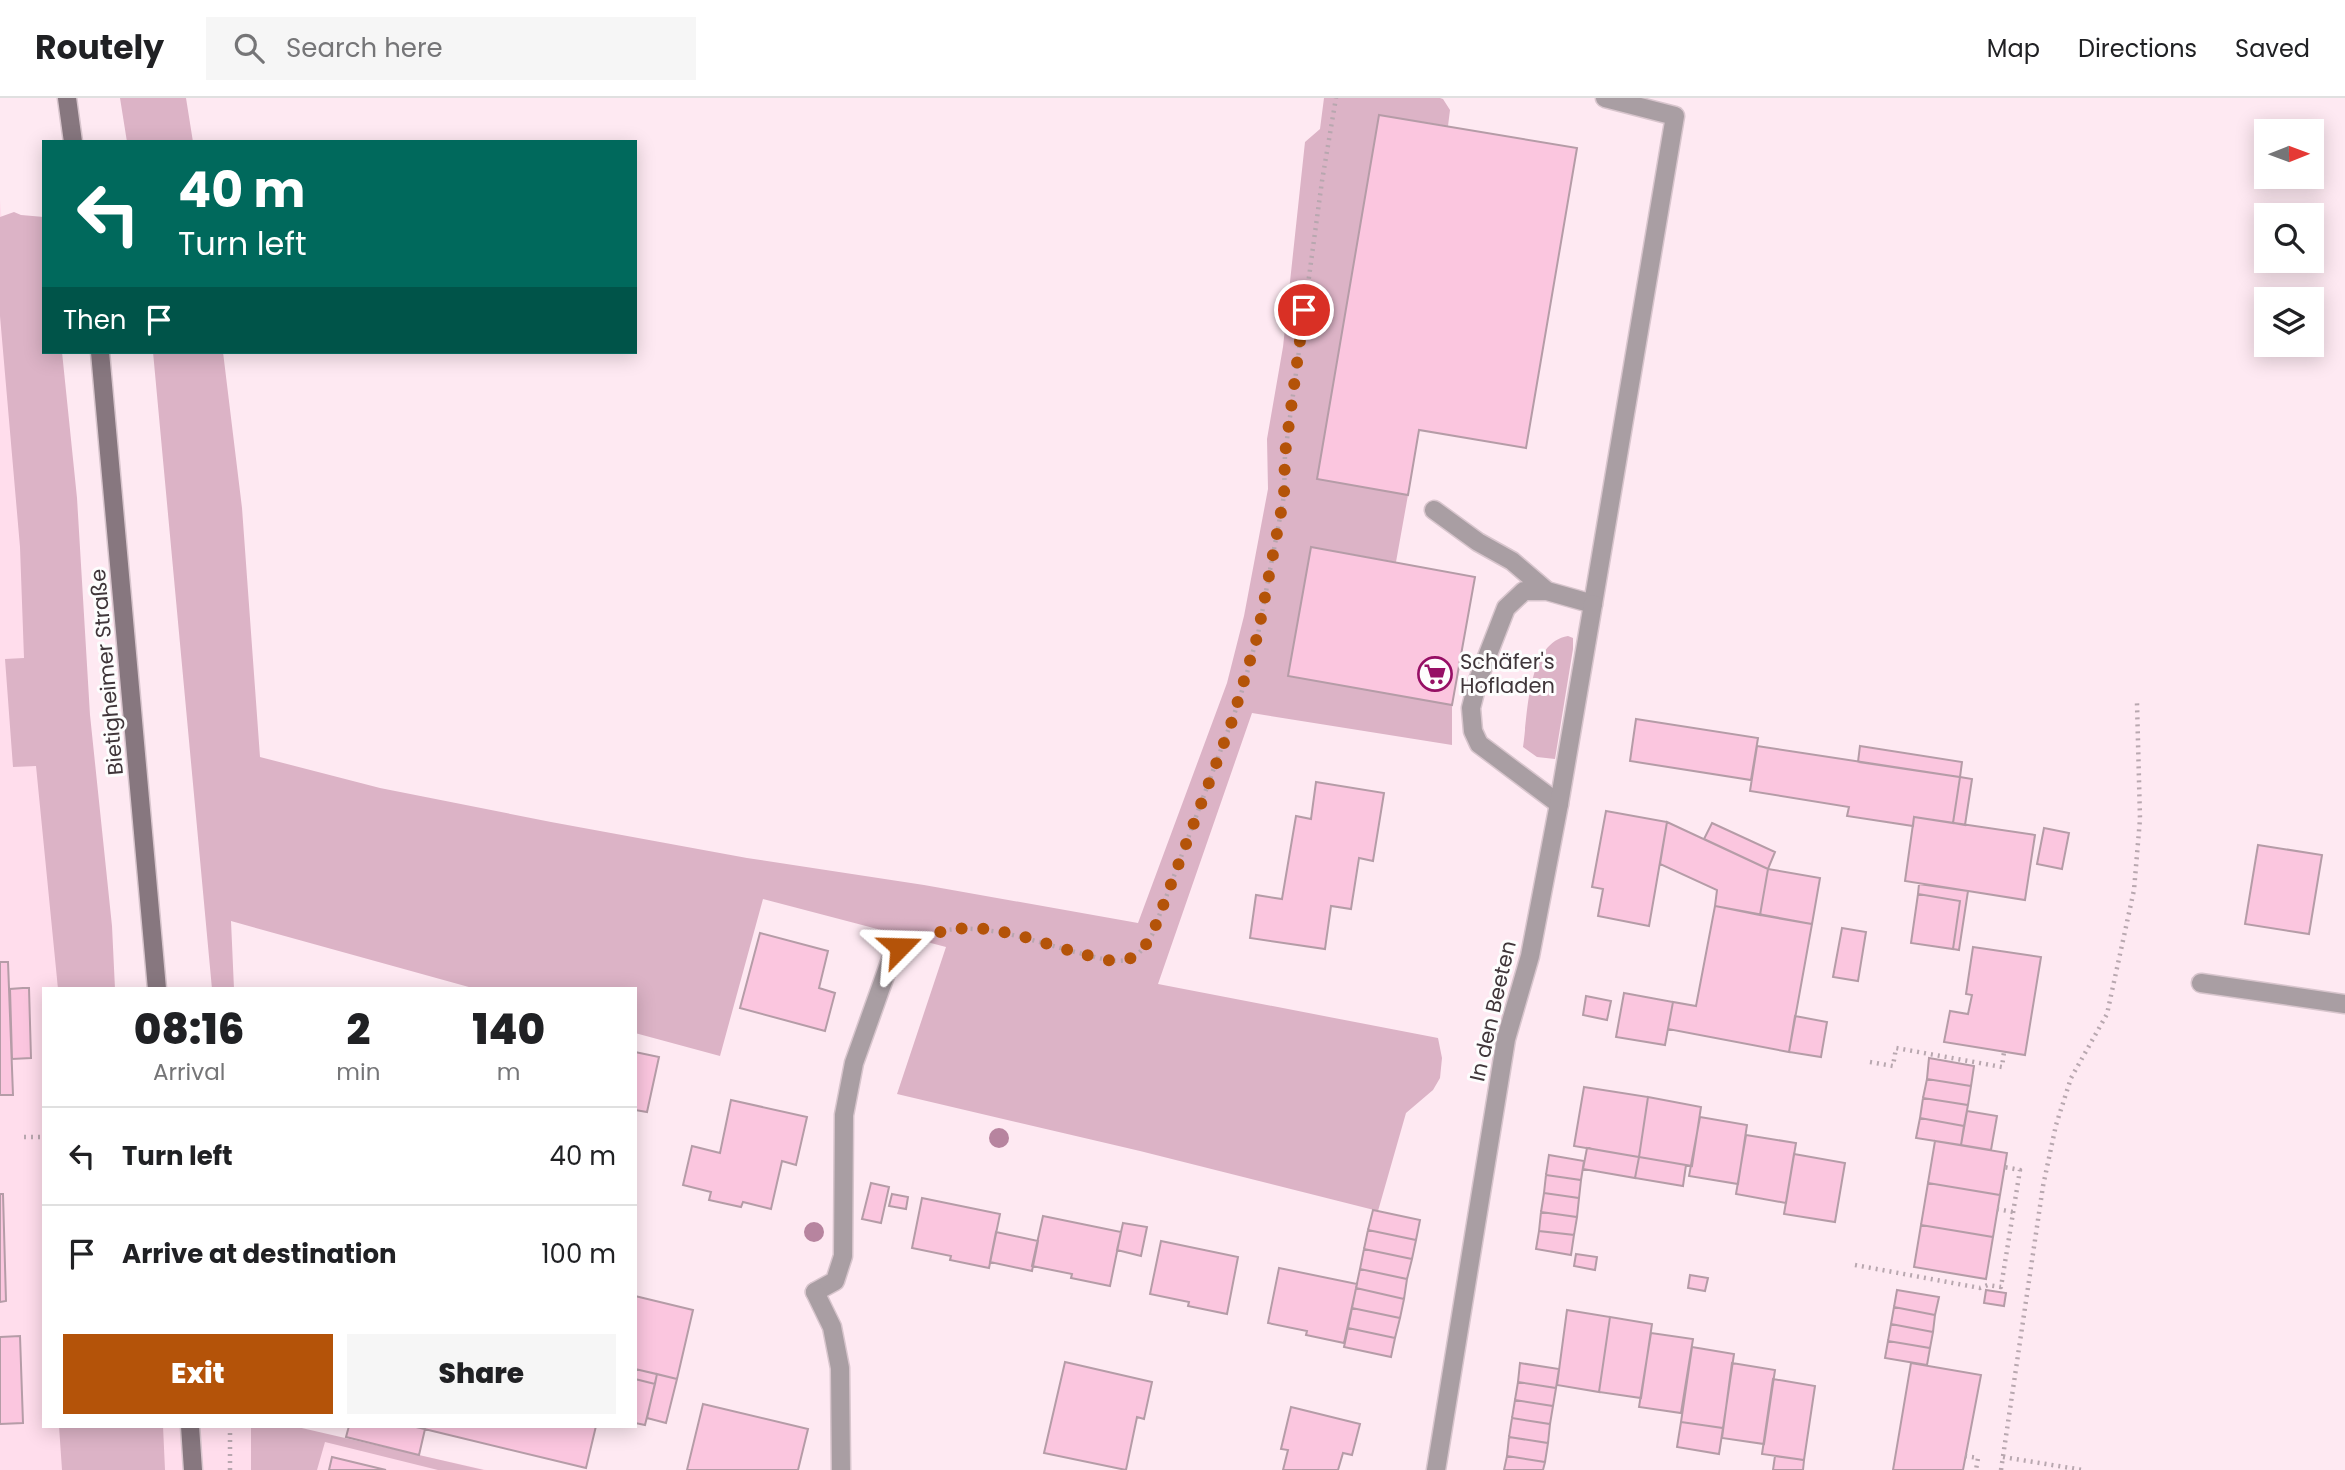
<!DOCTYPE html>
<html lang="en">
<head>
<meta charset="utf-8">
<style>
  :root { --surface:#fff; --page:#f6f6f6; --text:#202124; --muted:#757577; --line:#e0e0e0; --accent:#b45309 }
  body { margin:0; font-family:Poppins,sans-serif; background:var(--page); color:var(--text); height:100vh; display:flex; flex-direction:column; font-size:26px; white-space:nowrap }
  * { box-sizing:border-box; margin:0 }
  p { font-size:23px; color:var(--muted) }
  .icon { flex:none; width:38px; height:38px; fill:none; stroke:currentColor; stroke-width:2; stroke-linecap:round; stroke-linejoin:round }
  .map { position:relative; flex:1; overflow:hidden }
  .panel { position:absolute; left:42px; top:889px; width:595px; height:441px; display:flex; flex-direction:column; background:var(--surface); border-radius:0px; box-shadow:0 4px 18px #0003 }
  .panel>* { flex:none }
  .banner { position:absolute; left:42px; top:42px; width:595px; height:214px; border-radius:0px; box-shadow:0 4px 18px #0003; background:#00695c; color:#fff; overflow:hidden }
  .needle { width:46px; rotate:89deg }
  .fabs { position:absolute; left:2254px; top:21px; display:grid; gap:14px }
  .fabs a { display:grid; place-items:center; width:70px; height:70px; border-radius:0px; background:var(--surface); box-shadow:0 4px 18px #0003; font-size:35px }
  .pin { position:absolute; display:grid; place-items:center; width:60px; height:60px; color:#fff; margin:-30px; border:4px solid #fff; border-radius:50%; box-shadow:0 2px 7px #0007 }
  .me { position:absolute; width:77px; margin:-38px; rotate:68deg; stroke-linejoin:round; filter:drop-shadow(0 0 5px #0008) }
  .turn { display:flex; align-items:center; gap:24px; height:147px; padding:0 21px; font-size:32px }
  .turn .icon { width:91px; height:91px; stroke-width:2.5 }
  .turn b { display:block; font-size:49px; line-height:60px }
  .then { display:flex; align-items:center; height:66px; padding:0 21px; background:#0003; gap:14px; font-size:26px }
  .eta { display:flex; justify-content:space-evenly; align-items:center; height:119px; text-align:center }
  .eta b { font-size:42px; font-weight:800; line-height:49px }
  .button { display:flex; gap:14px; margin-top:auto; padding:14px 21px }
  .button a { flex:1; height:80px; border-radius:0px; background:var(--accent); color:#fff; font-size:28px; font-weight:800; line-height:80px; text-align:center }
  .button a+a { background:var(--page); color:var(--text) }
  ul { padding:0; list-style:none }
  li { display:flex; align-items:center; gap:21px; height:98px; padding:0 21px; border-top:2px solid var(--line) }
  li div { flex:1 }
  li b { display:block; font-size:26px }
  li em { font-style:normal }
  header { display:flex; align-items:center; gap:42px; box-sizing:border-box; height:98px; padding:0 35px; background:var(--surface); border-bottom:2px solid var(--line) }
  header strong { font-size:33px }
  nav { display:flex; gap:38px; margin-inline-start:auto; font-size:24px }
  .search { width:490px; height:63px; background:var(--page); display:flex; align-items:center; gap:18px; box-sizing:border-box; padding:0 24px; border-radius:0px; color:var(--muted); font-size:26px }
  .map>svg:first-child { display:block }
  .built { fill:#ffddec }
  .green { fill:#dcb3c6 }
  .building { fill:#fbc6df; stroke:#b59ca7; stroke-width:2 }
  .lines { fill:none; stroke-linecap:round; stroke-linejoin:round }
  .lane-casing { stroke:#d8c5cd; stroke-width:21 }
  .street-casing { stroke:#d8c5cd; stroke-width:21 }
  .secondary-casing { stroke:#d8c5cd; stroke-width:21 }
  .path { stroke:#b8a7af; stroke-width:4.5; stroke-dasharray:2 5; stroke-linecap:butt }
  .lane { stroke:#a99ea3; stroke-width:18 }
  .street { stroke:#a99ea3; stroke-width:18 }
  .secondary { stroke:#87777f; stroke-width:18 }
  .tree { fill:#b7849f }
  .route { stroke:#b45309; stroke-width:12; stroke-dasharray:0 21.6 }
  .labels { text-anchor:middle; stroke-width:6; stroke-linejoin:round; paint-order:stroke }
  .poi-label { font-size:21px; fill:#40363a; stroke:#fdfdfd; text-anchor:start }
  .street-label { font-size:21px; fill:#40363a; stroke:#fdfdfd }
</style>
</head>
<body>
<header>
<strong>Routely</strong>
<div class="search"><svg class="icon" aria-label="search" viewBox="0 0 24 24"><circle cx="10" cy="10" r="6"/><path d="M15 15l6 6"/></svg>Search here</div>
<nav><a>Map</a><a>Directions</a><a>Saved</a></nav>
</header>
<div class="map">
<svg width="2345" height="1372" viewBox="0 0 2345 1372">
  <rect width="100%" height="100%" fill="#fee9f2"/>
  <path class="built" d="M 0,102 L 69,891 L 44,891 L 44,1328 L 286,1328 L 487,1372 L 0,1372 Z"/>
  <path class="green" d="M 120,0 L 186,0 L 193,44 L 127,44 Z
    M 1324,0 L 1440,0 L 1443,1 L 1450,12 L 1448,28 L 1379,17 L 1317,381 L 1408,397 L 1396,464 L 1312,449 L 1288,577 L 1452,607 L 1452,647 L 1252,615 L 1158,886 L 1438,940 L 1442,960 L 1440,980 L 1433,992 L 1406,1015 L 1378,1113 L 1140,1053 L 897,996 L 946,849 L 763,801 L 720,958 L 635,935 L 635,891 L 476,891 L 231,823 L 234,891 L 212,891 L 153,254 L 223,254 L 242,410 L 260,659 L 380,690 L 551,724 L 747,760 L 924,787 L 1138,825 L 1227,585 L 1244,518 L 1268,391 L 1267,341 L 1283,249 L 1305,44 L 1320,31 Z
    M 14,114 L 21,117 L 44,119 L 44,254 L 62,254 L 77,400 L 90,617 L 112,828 L 115,891 L 58,891 L 36,668 L 13,669 L 5,561 L 24,560 L 20,449 L 0,218 L 0,119 Z
    M 1568,538 L 1573,540 L 1573,551 L 1555,661 L 1537,659 L 1523,649 C 1528,616 1527,545 1568,538 Z
    M 59,1328 L 163,1328 L 165,1372 L 62,1372 Z
    M 251,1328 L 293,1328 L 484,1372 L 438,1372 L 325,1344 L 317,1372 L 251,1372 Z"/>
  <path class="building" d="M 1379,17 L 1577,50 L 1526,350 L 1419,332 L 1408,397 L 1317,381 Z
    M 1311,449 L 1475,479 L 1452,607 L 1288,578 Z
    M 1636,621 L 1758,640 L 1751,682 L 1630,663 Z
    M 1757,648 L 1960,679 L 1953,725 L 1914,719 L 1913,728 L 1847,718 L 1849,709 L 1750,693 Z
    M 1860,648 L 1962,664 L 1960,679 L 1858,664 Z
    M 1960,679 L 1972,681 L 1965,727 L 1953,725 Z
    M 1316,684 L 1384,695 L 1373,763 L 1359,760 L 1351,811 L 1331,808 L 1325,851 L 1250,840 L 1256,797 L 1282,801 L 1296,718 L 1311,721 Z
    M 1606,713 L 1667,724 L 1649,828 L 1598,818 L 1603,791 L 1592,789 Z
    M 1914,719 L 2035,737 L 2025,802 L 1905,783 Z
    M 1667,724 L 1768,771 L 1760,817 L 1715,808 L 1717,792 L 1660,766 Z
    M 1712,725 L 1775,754 L 1768,771 L 1704,741 Z
    M 2044,730 L 2069,735 L 2062,771 L 2037,766 Z
    M 2258,747 L 2322,757 L 2309,836 L 2245,826 Z
    M 1768,771 L 1820,780 L 1812,826 L 1760,817 Z
    M 1919,786 L 1968,793 L 1959,852 L 1953,851 L 1960,803 L 1918,796 Z
    M 1918,796 L 1960,803 L 1953,851 L 1911,845 Z
    M 1715,808 L 1812,826 L 1789,954 L 1668,931 L 1673,904 L 1696,908 Z
    M 1842,830 L 1866,834 L 1858,883 L 1833,879 Z
    M 760,835 L 828,853 L 819,890 L 835,895 L 825,933 L 740,910 Z
    M 1973,849 L 2041,859 L 2025,957 L 1944,944 L 1950,913 L 1968,916 L 1972,897 L 1966,896 Z
    M 0,864 L 8,864 L 13,997 L 0,997 Z
    M 23,890 L 29,890 L 31,960 L 12,961 L 10,891 Z
    M 1624,895 L 1673,904 L 1665,947 L 1616,939 Z
    M 1586,898 L 1611,903 L 1607,922 L 1583,917 Z
    M 1795,918 L 1827,924 L 1821,959 L 1789,954 Z
    M 635,954 L 659,959 L 647,1014 L 635,1012 Z
    M 1929,960 L 1974,968 L 1971,988 L 1927,981 Z
    M 1927,981 L 1971,988 L 1968,1007 L 1923,1000 Z
    M 1584,989 L 1648,999 L 1639,1059 L 1574,1048 Z
    M 1648,999 L 1701,1009 L 1692,1068 L 1639,1059 Z
    M 1923,1000 L 1968,1007 L 1964,1028 L 1920,1020 Z
    M 731,1002 L 807,1019 L 796,1067 L 782,1063 L 771,1111 L 743,1104 L 741,1109 L 709,1102 L 711,1094 L 683,1087 L 692,1048 L 720,1055 Z
    M 1967,1013 L 1997,1018 L 1991,1052 L 1961,1047 Z
    M 1700,1019 L 1747,1027 L 1738,1086 L 1689,1078 Z
    M 1920,1020 L 1964,1028 L 1961,1047 L 1916,1040 Z
    M 1746,1037 L 1796,1045 L 1786,1105 L 1736,1096 Z
    M 1935,1043 L 2007,1055 L 2000,1097 L 1928,1085 Z
    M 1587,1050 L 1639,1059 L 1635,1080 L 1583,1071 Z
    M 1794,1056 L 1845,1065 L 1835,1124 L 1784,1116 Z
    M 1549,1057 L 1584,1063 L 1581,1082 L 1546,1077 Z
    M 1639,1059 L 1686,1067 L 1683,1088 L 1635,1080 Z
    M 1546,1077 L 1581,1082 L 1579,1100 L 1544,1095 Z
    M 871,1085 L 889,1089 L 881,1125 L 862,1121 Z
    M 1928,1085 L 2000,1097 L 1993,1139 L 1921,1127 Z
    M 1544,1095 L 1579,1100 L 1577,1119 L 1541,1114 Z
    M 0,1096 L 3,1096 L 6,1203 L 0,1204 Z
    M 892,1096 L 908,1099 L 906,1111 L 889,1108 Z
    M 922,1100 L 1000,1116 L 989,1170 L 950,1162 L 951,1158 L 912,1150 Z
    M 1373,1112 L 1420,1122 L 1416,1142 L 1368,1132 Z
    M 1541,1114 L 1577,1119 L 1574,1137 L 1539,1133 Z
    M 1043,1118 L 1121,1134 L 1110,1188 L 1071,1180 L 1072,1176 L 1032,1168 Z
    M 1123,1125 L 1147,1129 L 1141,1158 L 1117,1152 Z
    M 1921,1127 L 1993,1139 L 1986,1181 L 1914,1169 Z
    M 1368,1132 L 1416,1142 L 1412,1161 L 1364,1151 Z
    M 1539,1133 L 1574,1137 L 1571,1157 L 1536,1151 Z
    M 996,1134 L 1038,1143 L 1032,1173 L 990,1164 Z
    M 1161,1143 L 1238,1159 L 1227,1216 L 1188,1208 L 1189,1204 L 1150,1196 Z
    M 1364,1151 L 1412,1161 L 1407,1181 L 1360,1171 Z
    M 1576,1156 L 1597,1159 L 1595,1172 L 1574,1168 Z
    M 1279,1170 L 1357,1186 L 1344,1245 L 1306,1237 L 1307,1233 L 1268,1225 Z
    M 1360,1171 L 1407,1181 L 1404,1201 L 1356,1190 Z
    M 1690,1177 L 1708,1180 L 1705,1193 L 1688,1190 Z
    M 1356,1190 L 1404,1201 L 1400,1220 L 1352,1210 Z
    M 1897,1192 L 1939,1199 L 1935,1217 L 1894,1209 Z
    M 1986,1192 L 2006,1195 L 2004,1208 L 1984,1205 Z
    M 635,1198 L 693,1212 L 677,1281 L 635,1271 Z
    M 1894,1209 L 1935,1217 L 1933,1234 L 1891,1226 Z
    M 1352,1210 L 1400,1220 L 1395,1240 L 1348,1230 Z
    M 1567,1212 L 1610,1219 L 1599,1294 L 1557,1287 Z
    M 1610,1219 L 1652,1226 L 1641,1300 L 1599,1294 Z
    M 1891,1226 L 1933,1234 L 1930,1250 L 1888,1243 Z
    M 1348,1230 L 1395,1240 L 1391,1259 L 1344,1249 Z
    M 1651,1235 L 1693,1241 L 1681,1315 L 1639,1309 Z
    M 20,1238 L 23,1325 L 0,1326 L 0,1239 Z
    M 1888,1243 L 1930,1250 L 1927,1267 L 1885,1260 Z
    M 1692,1249 L 1734,1256 L 1723,1330 L 1681,1324 Z
    M 1065,1264 L 1152,1284 L 1144,1321 L 1137,1319 L 1126,1372 L 1044,1355 Z
    M 1520,1265 L 1559,1271 L 1556,1290 L 1518,1284 Z
    M 1732,1265 L 1775,1272 L 1764,1346 L 1722,1340 Z
    M 1911,1265 L 1981,1277 L 1963,1372 L 1893,1372 Z
    M 635,1271 L 657,1276 L 655,1286 L 635,1281 Z
    M 657,1276 L 677,1281 L 666,1325 L 647,1320 Z
    M 635,1281 L 655,1286 L 645,1327 L 635,1325 Z
    M 1773,1281 L 1815,1288 L 1804,1362 L 1762,1356 Z
    M 1518,1284 L 1556,1290 L 1553,1308 L 1515,1302 Z
    M 1515,1302 L 1553,1308 L 1550,1326 L 1512,1320 Z
    M 703,1306 L 808,1331 L 798,1372 L 687,1372 Z
    M 1291,1309 L 1360,1326 L 1352,1357 L 1343,1355 L 1338,1372 L 1283,1372 L 1288,1352 L 1281,1351 Z
    M 1512,1320 L 1550,1326 L 1548,1345 L 1509,1339 Z
    M 1681,1324 L 1723,1330 L 1719,1356 L 1677,1349 Z
    M 349,1328 L 412,1328 L 425,1331 L 419,1357 L 346,1339 Z
    M 412,1328 L 596,1328 L 586,1370 Z
    M 1509,1339 L 1548,1345 L 1545,1364 L 1507,1358 Z
    M 1507,1358 L 1545,1364 L 1543,1372 L 1504,1372 Z
    M 1775,1358 L 1804,1362 L 1803,1372 L 1773,1372 Z
    M 332,1359 L 386,1372 L 329,1372 Z"/>
  <g class="lines">
    <g class="lane-casing">
      <path id="lane" d="M 1434,412 L 1478,444 L 1512,463 L 1547,493
        M 1559,706 L 1479,646 L 1473,633 L 1471,610 L 1478,582 L 1506,510 L 1524,493 L 1547,493 L 1593,506 L 1675,18 L 1605,0
        M 815,1194 L 835,1183 L 843,1158 L 844,1017 L 854,965 L 891,861"/>
    </g>
    <g class="street-casing">
      <path id="street" d="M 2201,885 L 2345,906
        M 815,1194 L 832,1229 L 840,1270 L 841,1372
        M 1436,1372 L 1506,941 L 1530,858 L 1559,706 L 1593,506"/>
    </g>
    <g class="secondary-casing">
      <path id="secondary" d="M 67,0 L 73,44
        M 100,254 L 157,891
        M 190,1328 L 193,1372"/>
    </g>
    <path class="path" d="M 916,841 C 970,816 1029,843 1083,856 C 1096,859 1112,865 1126,862 C 1140,858 1145,848 1152,837 L 1239,603 L 1258,536 L 1284,398 L 1285,356 L 1322,83 L 1336,0
      M 1870,964 L 1893,968 L 1896,950 L 2002,969 L 2004,954
      M 24,1039 L 44,1039
      M 1997,1111 L 2013,1114
      M 1855,1167 L 1980,1190 L 1988,1187 L 2001,1189 L 2020,1072 L 2004,1069
      M 230,1328 L 230,1372
      M 1965,1358 L 1978,1360 L 1976,1372
      M 2003,1359 L 2083,1372
      M 2001,1372 L 2043,1088 L 2056,1027 L 2071,980 L 2107,916 L 2134,792 L 2140,721 L 2137,605"/>
    <use href="#lane" class="lane"/>
    <use href="#street" class="street"/>
    <use href="#secondary" class="secondary"/>
  </g>
  <g class="tree">
    <circle cx="999" cy="1040" r="10"/>
    <circle cx="814" cy="1134" r="10"/>
  </g>
  <g class="lines">
    <path class="route" d="M 900,849 C 923,838 946,830 972,830 C 1009,831 1047,847 1083,856 C 1095,859 1112,865 1125,862 C 1139,859 1145,848 1152,837 L 1231,626 L 1258,536 L 1284,398 L 1285,356 L 1304,212"/>
  </g>
  <defs>
    <g id="supermarket-ring" transform="scale(1.75)"><circle r="9.5" fill="#fdfdfd" stroke="#960f65" stroke-width="1.5"/><path d="M-6-5.5h2.5l.6 2H6L4.5 2H-2.5L-4.4-4H-6ZM-1.5 3.2a1.3 1.3 0 1 0 .1 0ZM3 3.2a1.3 1.3 0 1 0 .1 0Z" fill="#960f65"/></g>
  </defs>
  <g fill-rule="evenodd">
    <use href="#supermarket-ring" x="1435" y="576"/>
  </g>
  <g class="labels">
    <g class="poi-label">
      <text x="1460" y="571">Schäfer's<tspan x="1460" dy="24">Hofladen</tspan></text>
    </g>
    <g class="street-label">
      <text transform="translate(107 574) rotate(-95)" y="7">Bietigheimer Straße</text>
      <text transform="translate(1493 913) rotate(-77)" y="7">In den Beeten</text>
    </g>
  </g>
</svg>
<div class="fabs">
<a><svg class="needle" viewBox="-14 -14 28 28"><path d="M0-13l5 13h-10z" fill="#e53935"/><path d="M0 13l5-13h-10z" fill="#757577"/></svg></a>
<a><svg class="icon" aria-label="search" viewBox="0 0 24 24"><circle cx="10" cy="10" r="6"/><path d="M15 15l6 6"/></svg></a>
<a><svg class="icon" aria-label="layers" viewBox="0 0 24 24"><path d="M12 4l9 5-9 5-9-5zM3 14l9 5 9-5"/></svg></a>
</div>
<div class="pin" style="left:1304px;top:212px;background:#d93025"><svg class="icon" aria-label="arrive" viewBox="0 0 24 24"><path d="M6 21V4h12l-3 4 3 4H6"/></svg></div>
<svg class="me" style="left:900px;top:849px" viewBox="-20 -20 40 40"><path d="M0-17L14 15 0 8-14 15z" fill="#b45309" stroke="#fff" stroke-width="4"/></svg>
<div class="banner">
<div class="turn"><svg class="icon" aria-label="left" viewBox="0 0 24 24"><path d="M17 20v-9H6M10 6l-5 5 5 5"/></svg><div><b>40 m</b>Turn left</div></div>
<div class="then">Then<svg class="icon" aria-label="arrive" viewBox="0 0 24 24"><path d="M6 21V4h12l-3 4 3 4H6"/></svg></div>
</div>
<section class="panel">
<div class="eta">
<div><b>08:16</b><p>Arrival</p></div>
<div><b>2</b><p>min</p></div>
<div><b>140</b><p>m</p></div>
</div>
<ul>
<li><svg class="icon" aria-label="left" viewBox="0 0 24 24"><path d="M17 20v-9H6M10 6l-5 5 5 5"/></svg><div><b>Turn left</b></div><em>40 m</em></li>
<li><svg class="icon" aria-label="arrive" viewBox="0 0 24 24"><path d="M6 21V4h12l-3 4 3 4H6"/></svg><div><b>Arrive at destination</b></div><em>100 m</em></li>
</ul>
<div class="button"><a>Exit</a><a>Share</a></div>
</section>
</div>
</body>
</html>
